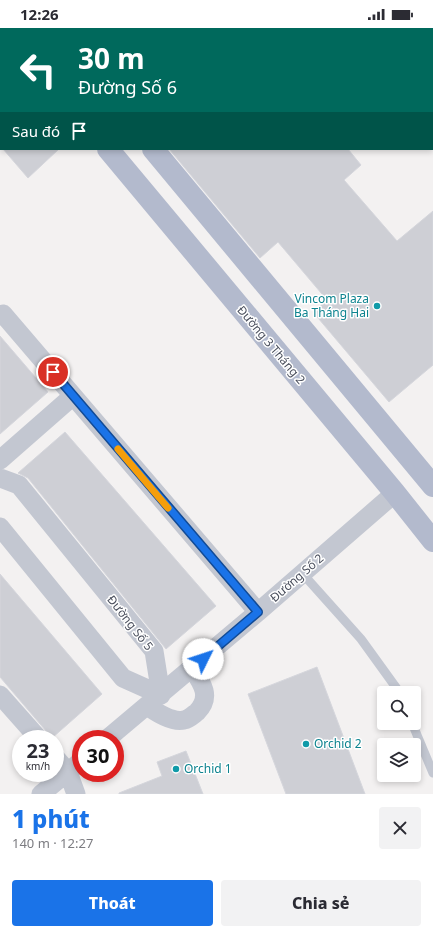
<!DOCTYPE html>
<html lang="vi">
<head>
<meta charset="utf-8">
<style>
  :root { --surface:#fff; --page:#f2f2f3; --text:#2b2b33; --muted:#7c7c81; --accent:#1a73e8 }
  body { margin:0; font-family:"Noto Sans",sans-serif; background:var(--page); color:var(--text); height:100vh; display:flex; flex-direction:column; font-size:15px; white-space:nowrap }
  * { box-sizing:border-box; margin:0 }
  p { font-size:13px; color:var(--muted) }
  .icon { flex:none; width:22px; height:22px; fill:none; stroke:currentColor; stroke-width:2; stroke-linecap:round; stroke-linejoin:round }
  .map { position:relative; height:766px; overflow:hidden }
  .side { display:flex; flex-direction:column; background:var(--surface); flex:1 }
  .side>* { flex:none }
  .banner { position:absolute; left:0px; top:0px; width:433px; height:122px; box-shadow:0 2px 6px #0003; background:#00695c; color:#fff; overflow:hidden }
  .tools { position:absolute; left:377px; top:658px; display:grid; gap:8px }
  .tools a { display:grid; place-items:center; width:44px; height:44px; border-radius:4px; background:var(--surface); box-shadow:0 2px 6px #0003; font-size:20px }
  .speed { position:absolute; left:12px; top:702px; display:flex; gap:8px; font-size:20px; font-weight:700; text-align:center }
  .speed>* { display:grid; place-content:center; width:52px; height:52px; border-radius:50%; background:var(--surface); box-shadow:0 2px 6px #0003; line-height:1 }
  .speed small { font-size:10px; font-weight:400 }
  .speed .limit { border:6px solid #d22; background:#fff; color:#111 }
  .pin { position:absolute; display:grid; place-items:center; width:34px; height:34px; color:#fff; margin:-17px; border:2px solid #fff; border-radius:50%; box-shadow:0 1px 4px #0007 }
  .me { position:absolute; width:44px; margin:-22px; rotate:49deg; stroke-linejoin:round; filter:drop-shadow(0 0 3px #0008) }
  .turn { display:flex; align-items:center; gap:14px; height:84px; padding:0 12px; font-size:18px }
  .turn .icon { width:52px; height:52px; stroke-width:2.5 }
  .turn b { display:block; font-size:28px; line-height:34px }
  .then { display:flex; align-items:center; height:38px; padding:0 12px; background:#0003; gap:8px; font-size:15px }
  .round { display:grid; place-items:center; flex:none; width:42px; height:42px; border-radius:4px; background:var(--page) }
  .headline { display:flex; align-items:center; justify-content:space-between; height:68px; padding:0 12px }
  h1 { font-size:24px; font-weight:800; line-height:30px; color:var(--accent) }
  .button { display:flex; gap:8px; margin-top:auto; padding:8px 12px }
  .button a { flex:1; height:46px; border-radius:4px; background:var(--accent); color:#fff; font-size:16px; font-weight:800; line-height:46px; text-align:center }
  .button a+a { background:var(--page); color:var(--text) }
  .status { display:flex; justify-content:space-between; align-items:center; height:28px; padding:0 20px; background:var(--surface); direction:ltr }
  .status svg { height:11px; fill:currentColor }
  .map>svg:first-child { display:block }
  .building { fill:#cecfd5; stroke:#d5d6dc }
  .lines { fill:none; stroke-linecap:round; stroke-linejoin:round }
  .lane { stroke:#c3c7d1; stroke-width:9 }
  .street { stroke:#c3c7d1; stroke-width:19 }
  .primary { stroke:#b3bacd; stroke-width:22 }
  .route-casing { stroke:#114b97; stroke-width:10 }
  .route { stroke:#1a73e8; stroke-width:7 }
  .slow { stroke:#f59e0b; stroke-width:7 }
  .culture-dot { fill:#0f9aa8; stroke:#fff; stroke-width:1.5 }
  .labels { text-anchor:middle; stroke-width:3; stroke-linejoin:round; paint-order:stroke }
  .culture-label { font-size:12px; fill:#0d838f; stroke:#fff; text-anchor:start }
  .street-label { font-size:12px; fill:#4a4f5d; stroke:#fff }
</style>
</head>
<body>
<div class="status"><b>12:26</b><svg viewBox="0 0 49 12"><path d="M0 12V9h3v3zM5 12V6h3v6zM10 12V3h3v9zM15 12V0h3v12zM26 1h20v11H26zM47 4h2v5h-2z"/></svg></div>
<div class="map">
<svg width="433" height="766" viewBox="0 0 433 766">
  <rect width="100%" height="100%" fill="#f3f1f1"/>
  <path class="building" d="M 3,121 L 59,121 L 28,150 Z
    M 169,121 L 348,121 L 361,137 L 344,152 L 397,213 L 433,183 L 433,337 L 389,374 L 313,284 L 327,272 L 278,214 L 260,230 Z
    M 0,308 L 48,364 L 0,406 Z
    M 65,404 L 216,578 L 166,621 L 28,450 L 18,445 Z
    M 0,546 L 102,666 L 52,710 L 0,649 Z
    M 317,639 L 365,766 L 286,766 L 248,666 Z
    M 186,723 L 203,766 L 119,766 L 119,765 L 162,748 L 157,734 Z"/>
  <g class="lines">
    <path class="lane" d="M 255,0 L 256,1
      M 109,1 L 111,0
      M 269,1 L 270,0
      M 302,545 L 361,611 L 400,665
      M 412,695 L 433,745"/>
    <path class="street" d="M 0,288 L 3,286 L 258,584
      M 0,432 L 73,368
      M 0,450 L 19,457 L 154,623 L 161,667
      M 0,499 L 123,650 L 161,667
      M 0,667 L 39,711
      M 147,678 C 156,684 172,695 184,692 C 189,691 193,687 197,684 C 212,669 202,655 192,640
      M 107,711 L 258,584 L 395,465
      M 55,729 L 68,744 L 76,766
      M 41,766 L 81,733"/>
    <path class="primary" d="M 7,0 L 8,1
      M 52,0 L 53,1
      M 108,121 L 395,465 L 433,513
      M 153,121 L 433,458"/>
  </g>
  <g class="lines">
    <g class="route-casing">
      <path id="route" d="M 53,344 L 258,584 L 203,631"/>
    </g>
    <use href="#route" class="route"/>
    <path class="slow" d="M 118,421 L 168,480"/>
  </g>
  <g class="culture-dot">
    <circle cx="377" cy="278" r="4"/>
    <circle cx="306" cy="716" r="4"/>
    <circle cx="176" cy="741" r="4"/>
  </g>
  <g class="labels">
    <g class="culture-label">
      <text x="369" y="275" text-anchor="end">Vincom Plaza<tspan x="369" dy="14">Ba Tháng Hai</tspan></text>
      <text x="314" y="720">Orchid 2</text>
      <text x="184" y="745">Orchid 1</text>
    </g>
    <g class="street-label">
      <text transform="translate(271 317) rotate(50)" y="4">Đường 3 Tháng 2</text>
      <text transform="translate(297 550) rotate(-41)" y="4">Đường Số 2</text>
      <text transform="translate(130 595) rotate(52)" y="4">Đường Số 5</text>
    </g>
  </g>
</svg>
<div class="tools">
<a><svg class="icon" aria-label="search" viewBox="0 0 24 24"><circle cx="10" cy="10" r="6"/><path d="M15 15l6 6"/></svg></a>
<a><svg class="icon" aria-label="layers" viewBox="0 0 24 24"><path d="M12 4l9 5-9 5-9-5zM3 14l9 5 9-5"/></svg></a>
</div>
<div class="speed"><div>23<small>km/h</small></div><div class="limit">30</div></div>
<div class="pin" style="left:53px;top:344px;background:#d93025"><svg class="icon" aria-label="arrive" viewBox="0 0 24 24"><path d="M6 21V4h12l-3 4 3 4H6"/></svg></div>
<svg class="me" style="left:203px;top:631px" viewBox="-20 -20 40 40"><circle r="19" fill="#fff"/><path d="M0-13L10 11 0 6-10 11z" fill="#1a73e8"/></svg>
<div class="banner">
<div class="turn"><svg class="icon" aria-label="left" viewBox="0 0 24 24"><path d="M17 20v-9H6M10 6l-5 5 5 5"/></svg><div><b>30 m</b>Đường Số 6</div></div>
<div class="then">Sau đó<svg class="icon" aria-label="arrive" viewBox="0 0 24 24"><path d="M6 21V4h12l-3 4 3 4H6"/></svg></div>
</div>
</div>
<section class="side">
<div class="headline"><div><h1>1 phút</h1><p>140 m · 12:27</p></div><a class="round"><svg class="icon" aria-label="close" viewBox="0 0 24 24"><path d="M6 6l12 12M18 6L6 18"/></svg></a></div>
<div class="button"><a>Thoát</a><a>Chia sẻ</a></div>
</section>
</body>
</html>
